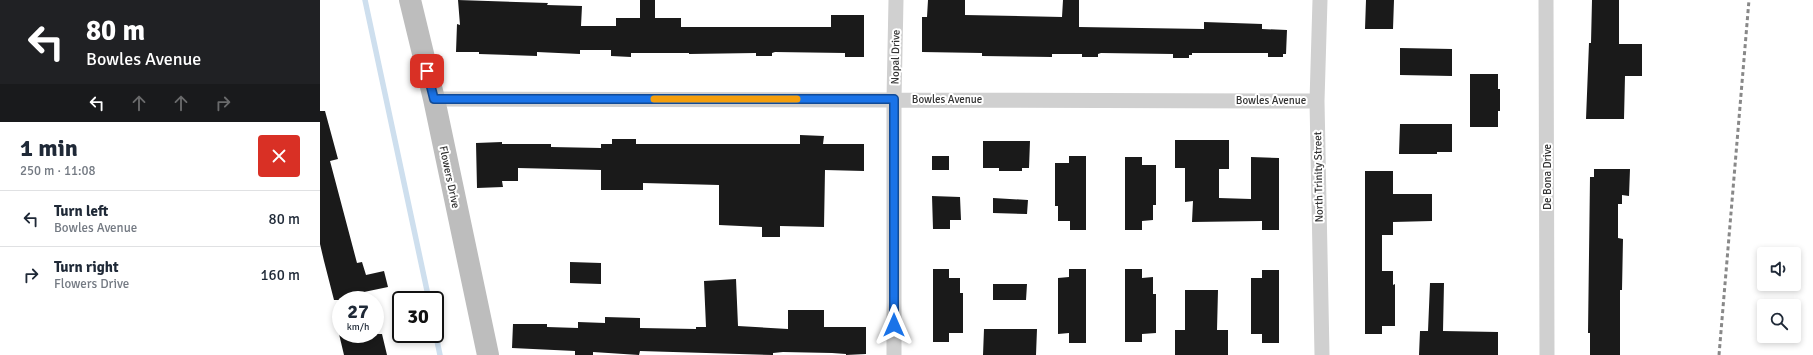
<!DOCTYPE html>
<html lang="en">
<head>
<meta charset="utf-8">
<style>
  :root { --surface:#fff; --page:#f2f2f3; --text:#1f2937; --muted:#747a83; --line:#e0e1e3 }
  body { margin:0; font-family:Signika,sans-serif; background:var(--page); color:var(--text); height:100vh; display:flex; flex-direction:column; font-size:15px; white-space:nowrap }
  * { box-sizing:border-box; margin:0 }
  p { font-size:13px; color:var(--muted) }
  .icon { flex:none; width:22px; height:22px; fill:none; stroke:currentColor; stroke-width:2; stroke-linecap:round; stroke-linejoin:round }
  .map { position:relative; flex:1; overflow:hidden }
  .details { display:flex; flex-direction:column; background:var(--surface); width:320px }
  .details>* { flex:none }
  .top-card { background:#202124; color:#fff; overflow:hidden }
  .buttons { position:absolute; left:1437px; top:247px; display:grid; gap:8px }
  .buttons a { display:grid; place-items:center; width:44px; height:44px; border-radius:4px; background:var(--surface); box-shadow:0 2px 6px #0003; font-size:20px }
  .speed { position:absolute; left:12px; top:291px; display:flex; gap:8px; font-size:20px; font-weight:700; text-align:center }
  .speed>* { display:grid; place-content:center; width:52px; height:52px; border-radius:50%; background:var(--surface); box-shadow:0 2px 6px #0003; line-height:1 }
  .speed small { font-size:10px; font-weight:400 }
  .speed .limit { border:2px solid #111; border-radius:6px; background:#fff; color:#111 }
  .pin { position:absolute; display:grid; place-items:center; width:34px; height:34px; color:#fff; margin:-17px; border-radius:8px; box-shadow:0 2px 6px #0006 }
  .me { position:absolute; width:44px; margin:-22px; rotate:0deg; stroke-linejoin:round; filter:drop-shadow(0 0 3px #0008) }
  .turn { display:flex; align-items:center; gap:14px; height:84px; padding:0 20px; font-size:18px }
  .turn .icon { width:52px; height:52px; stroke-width:2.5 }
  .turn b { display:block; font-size:28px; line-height:34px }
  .lanes { display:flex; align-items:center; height:38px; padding:0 20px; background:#0003; justify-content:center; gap:20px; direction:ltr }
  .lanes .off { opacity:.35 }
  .round { display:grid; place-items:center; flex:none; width:42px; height:42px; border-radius:4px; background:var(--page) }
  .summary { display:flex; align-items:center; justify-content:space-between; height:68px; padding:0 20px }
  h1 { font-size:24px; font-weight:700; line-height:30px }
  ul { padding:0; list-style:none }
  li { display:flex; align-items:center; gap:12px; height:56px; padding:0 20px; border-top:1px solid var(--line) }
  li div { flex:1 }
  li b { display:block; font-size:15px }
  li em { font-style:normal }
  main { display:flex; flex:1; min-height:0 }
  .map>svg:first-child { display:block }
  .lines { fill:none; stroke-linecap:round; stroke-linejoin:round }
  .stream { stroke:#cedfee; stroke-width:5.5 }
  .building { fill:#1a1a1a }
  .street { stroke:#d0d0d0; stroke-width:15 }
  .secondary { stroke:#bdbdbd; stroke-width:22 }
  .rail { stroke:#888; stroke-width:3; stroke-dasharray:4 3; stroke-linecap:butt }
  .route-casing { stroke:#114b97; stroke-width:10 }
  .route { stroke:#1a73e8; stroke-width:7 }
  .slow { stroke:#f59e0b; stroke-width:7 }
  .labels { text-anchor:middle; stroke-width:4; stroke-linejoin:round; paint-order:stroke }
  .street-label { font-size:11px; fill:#333; stroke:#fff }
</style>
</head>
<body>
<main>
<section class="details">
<div class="top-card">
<div class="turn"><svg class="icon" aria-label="left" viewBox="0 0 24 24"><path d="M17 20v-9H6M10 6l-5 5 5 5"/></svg><div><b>80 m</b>Bowles Avenue</div></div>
<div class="lanes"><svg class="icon" aria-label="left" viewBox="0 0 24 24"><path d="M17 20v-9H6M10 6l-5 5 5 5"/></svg><svg class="icon off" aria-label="ahead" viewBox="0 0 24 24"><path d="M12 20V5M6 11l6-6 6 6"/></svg><svg class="icon off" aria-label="ahead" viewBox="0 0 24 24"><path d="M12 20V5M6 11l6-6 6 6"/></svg><svg class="icon off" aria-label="right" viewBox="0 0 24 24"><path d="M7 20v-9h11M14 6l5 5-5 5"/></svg></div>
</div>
<div class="summary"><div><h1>1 min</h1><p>250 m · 11:08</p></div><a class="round" style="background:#d93025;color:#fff"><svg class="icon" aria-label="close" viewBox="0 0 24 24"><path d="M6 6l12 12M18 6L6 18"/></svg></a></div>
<ul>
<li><svg class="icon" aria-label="left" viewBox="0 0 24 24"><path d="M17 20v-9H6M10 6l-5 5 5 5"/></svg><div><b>Turn left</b><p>Bowles Avenue</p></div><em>80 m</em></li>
<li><svg class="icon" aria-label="right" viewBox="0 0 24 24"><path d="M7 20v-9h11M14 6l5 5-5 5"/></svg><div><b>Turn right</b><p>Flowers Drive</p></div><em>160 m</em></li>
</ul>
</section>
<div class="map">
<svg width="1493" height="355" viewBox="0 0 1493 355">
  <rect width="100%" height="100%" fill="#fff"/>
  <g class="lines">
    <path class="stream" d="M 45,0 L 109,300
      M 115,331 L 120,355"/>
  </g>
  <path class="building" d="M 138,0 L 228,3 L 227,5 L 262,6 L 261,26 L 296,26 L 296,18 L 320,18 L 320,0 L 335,0 L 335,18 L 361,18 L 361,27 L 511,27 L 511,15 L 544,15 L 544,57 L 525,57 L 525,53 L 455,52 L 452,53 L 452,56 L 436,56 L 436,53 L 369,54 L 369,53 L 311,53 L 311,57 L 291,56 L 291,50 L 260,50 L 260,54 L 217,52 L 217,56 L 159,54 L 159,52 L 136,52 L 137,24 L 140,25 Z
    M 608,0 L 645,0 L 645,15 L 742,17 L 743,0 L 759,0 L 759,27 L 884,29 L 884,22 L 942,24 L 942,29 L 967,30 L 966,54 L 963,54 L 963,57 L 948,57 L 948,53 L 872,53 L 872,55 L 869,55 L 869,58 L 853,58 L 853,54 L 781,53 L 778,54 L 778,57 L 762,57 L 762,54 L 732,54 L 732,57 L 662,56 L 662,53 L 602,52 L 602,17 L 607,17 Z
    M 1046,0 L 1074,0 L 1073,29 L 1045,29 Z
    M 1272,0 L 1299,0 L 1299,44 L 1322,44 L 1322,76 L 1305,76 L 1304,119 L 1266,119 L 1269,43 L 1271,43 Z
    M 1080,48 L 1132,49 L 1132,76 L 1080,75 Z
    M 1150,74 L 1178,74 L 1178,89 L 1180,89 L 1180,111 L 1178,111 L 1178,127 L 1150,127 Z
    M 0,111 L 5,111 L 18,159 L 10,161 L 37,263 L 42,262 L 46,275 L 64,271 L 68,287 L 44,292 L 46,300 L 14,300 L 4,261 L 0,244 Z
    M 1080,124 L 1132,124 L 1132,152 L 1117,152 L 1117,154 L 1079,154 Z
    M 480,135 L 504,136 L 503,144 L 544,144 L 544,171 L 505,170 L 504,227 L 460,226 L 460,237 L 442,237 L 442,227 L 399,225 L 399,185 L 323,183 L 323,190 L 281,190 L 281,170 L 198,168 L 198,181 L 182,181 L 183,187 L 157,188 L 156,143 L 182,142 L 182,144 L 231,144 L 231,147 L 281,148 L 281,144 L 292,144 L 292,139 L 316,139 L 316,144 L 480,144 Z
    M 855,140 L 909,140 L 909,169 L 899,169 L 899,198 L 931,199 L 931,157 L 959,158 L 959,230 L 942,230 L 942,221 L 872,222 L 873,201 L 865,202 L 865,168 L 855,168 Z
    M 663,141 L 710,141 L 709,168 L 702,168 L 702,171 L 679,171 L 679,168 L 663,168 Z
    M 612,156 L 629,156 L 629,170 L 612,170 Z
    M 749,156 L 766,156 L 766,230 L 750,230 L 750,221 L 738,221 L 738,206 L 735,206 L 735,163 L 749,163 Z
    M 805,157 L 822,157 L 822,165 L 836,165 L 836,205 L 833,205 L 833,220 L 822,221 L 822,230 L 805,230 Z
    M 1274,169 L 1310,169 L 1309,196 L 1302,195 L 1302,204 L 1298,204 L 1298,238 L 1303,239 L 1302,290 L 1300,290 L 1300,355 L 1270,355 L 1270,333 L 1268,333 L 1270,177 L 1274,177 Z
    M 1045,171 L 1073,171 L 1073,194 L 1112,194 L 1112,221 L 1073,222 L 1073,235 L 1062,235 L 1062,271 L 1073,271 L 1073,285 L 1075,284 L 1075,326 L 1062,326 L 1062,334 L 1045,334 Z
    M 612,196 L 640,197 L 641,220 L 630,220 L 630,229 L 613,229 Z
    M 673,198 L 708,200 L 707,214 L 673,213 Z
    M 250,262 L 281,263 L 281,284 L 250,283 Z
    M 613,269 L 629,269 L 629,278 L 640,278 L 640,293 L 643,293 L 643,333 L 629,333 L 629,342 L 613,342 Z
    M 749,269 L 766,269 L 766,343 L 749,343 L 749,333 L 738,334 L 738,278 L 749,277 Z
    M 805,269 L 822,269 L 822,278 L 833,277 L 833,294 L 836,294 L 836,333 L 822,334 L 822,342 L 805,342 Z
    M 942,270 L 959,270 L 959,343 L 942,343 L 942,334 L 931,334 L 931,278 L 942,278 Z
    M 416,279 L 418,326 L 468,329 L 468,310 L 504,310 L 504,327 L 546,327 L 546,354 L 526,355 L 526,354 L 512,353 L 463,352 L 453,353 L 453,355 L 320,351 L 319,355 L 273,352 L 273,355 L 255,355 L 255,351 L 192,348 L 193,324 L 227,324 L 227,327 L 258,328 L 258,322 L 285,323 L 285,317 L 320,318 L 320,328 L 376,329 L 376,327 L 386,327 L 384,281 Z
    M 1110,283 L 1124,283 L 1123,331 L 1178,332 L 1178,355 L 1099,355 L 1100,331 L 1108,331 Z
    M 673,284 L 707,284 L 706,300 L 673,300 Z
    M 865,290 L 898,290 L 897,330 L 908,330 L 908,355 L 855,355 L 855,330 L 865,330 Z
    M 664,329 L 717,329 L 716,355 L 663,355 Z
    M 19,334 L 62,334 L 67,355 L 24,355 Z"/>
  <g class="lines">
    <path class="street" d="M 1000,0 L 997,101 L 1002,355
      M 1226,0 L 1227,355
      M 114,99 L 997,101
      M 574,355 L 574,99 L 576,0"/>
    <path class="secondary" d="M 90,0 L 114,99 L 168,355"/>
    <path class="rail" d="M 1399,355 L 1429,0"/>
  </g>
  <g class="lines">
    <g class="route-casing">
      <path id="route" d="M 107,71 L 114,99 L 574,99 L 574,325"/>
    </g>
    <use href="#route" class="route"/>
    <path class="slow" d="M 334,99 L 477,99"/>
  </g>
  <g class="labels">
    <g class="street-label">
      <text transform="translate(575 57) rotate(-89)" y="4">Nopal Drive</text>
      <text x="627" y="103">Bowles Avenue</text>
      <text x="951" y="104">Bowles Avenue</text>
      <text transform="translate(130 177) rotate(78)" y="4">Flowers Drive</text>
      <text transform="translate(998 177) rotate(-91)" y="4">North Trinity Street</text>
      <text transform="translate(1227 177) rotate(-90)" y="4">De Bona Drive</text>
    </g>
  </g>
</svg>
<div class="buttons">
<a><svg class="icon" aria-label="sound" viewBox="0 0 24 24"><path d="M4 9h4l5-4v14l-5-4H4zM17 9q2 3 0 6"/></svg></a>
<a><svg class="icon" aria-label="search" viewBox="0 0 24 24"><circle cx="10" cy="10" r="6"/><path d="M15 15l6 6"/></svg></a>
</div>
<div class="speed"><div>27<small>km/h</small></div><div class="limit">30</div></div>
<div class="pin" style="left:107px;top:71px;background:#d93025"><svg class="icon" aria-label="arrive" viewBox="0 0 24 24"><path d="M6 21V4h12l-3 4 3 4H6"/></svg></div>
<svg class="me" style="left:574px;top:325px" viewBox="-20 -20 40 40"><path d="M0-17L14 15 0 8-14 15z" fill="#1a73e8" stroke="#fff" stroke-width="4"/></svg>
</div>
</main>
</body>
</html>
